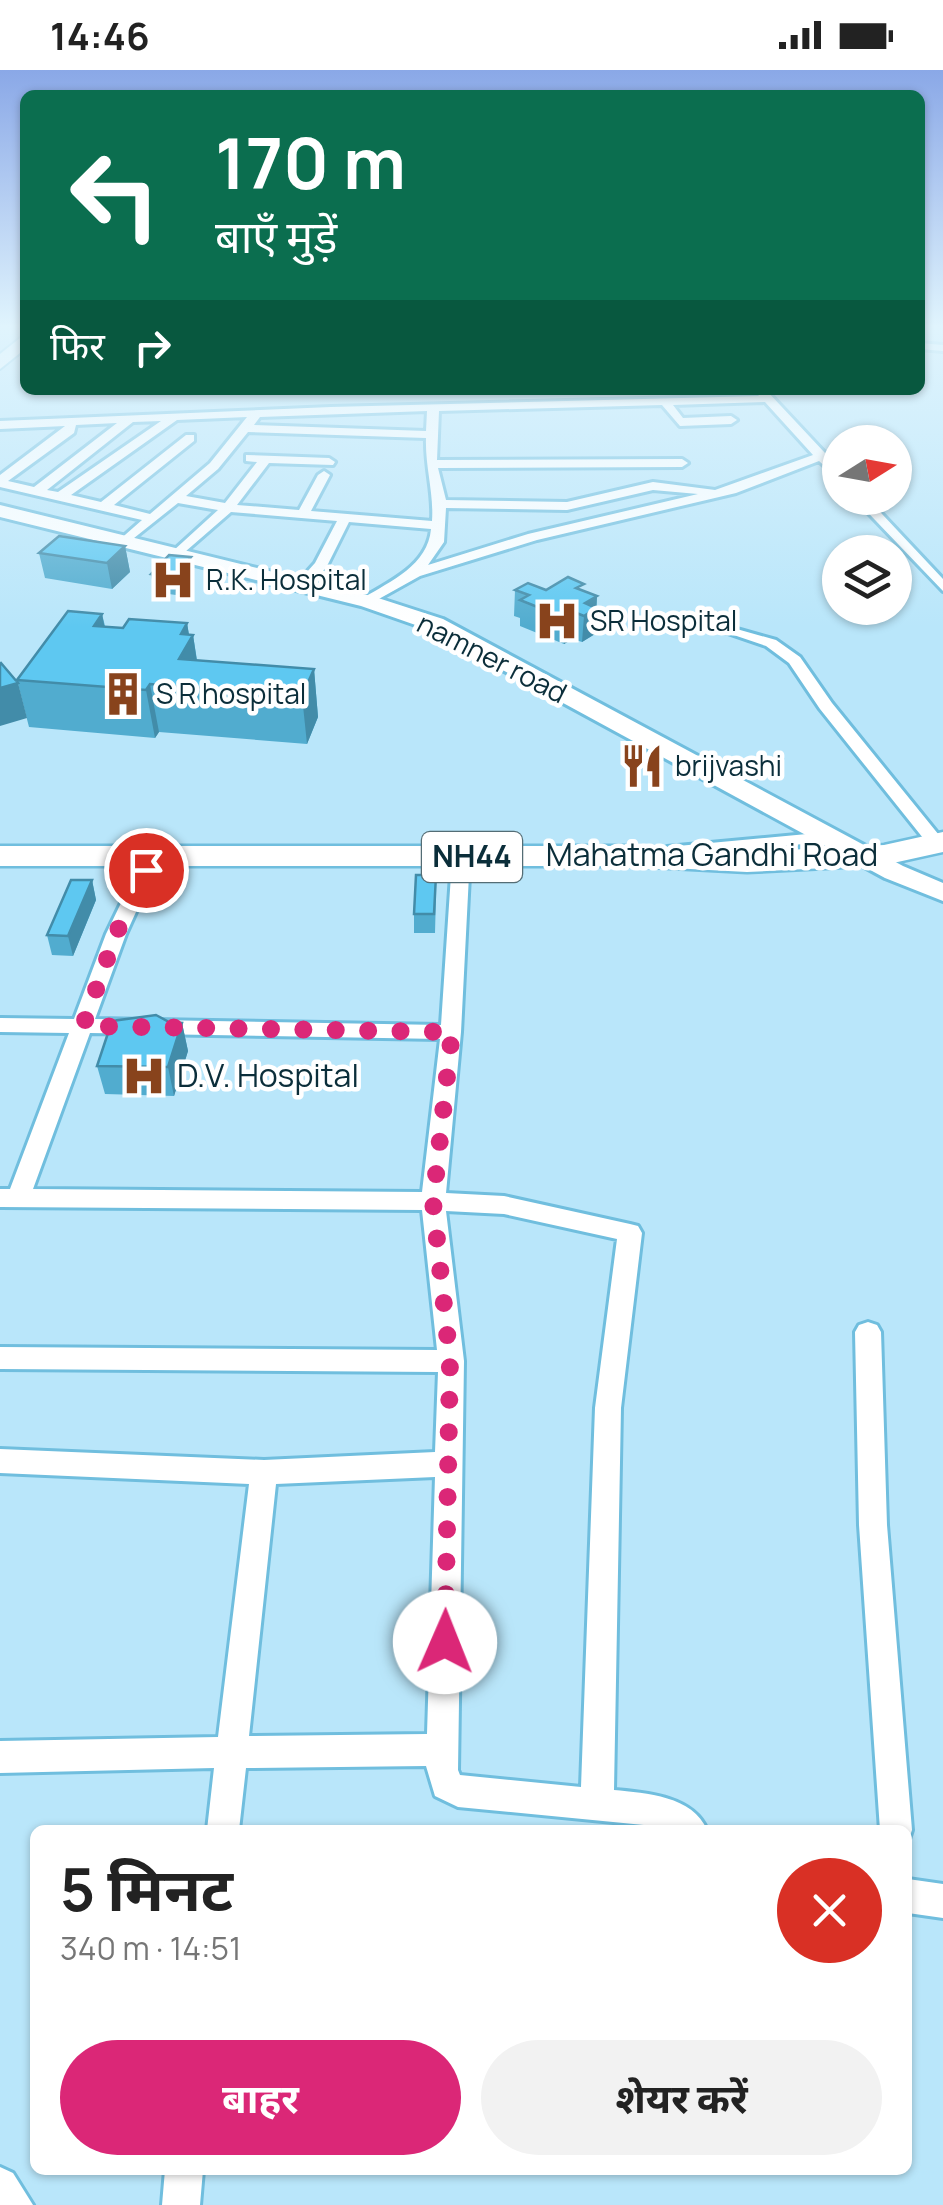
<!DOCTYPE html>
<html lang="hi">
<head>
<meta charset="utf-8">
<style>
  :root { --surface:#fff; --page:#f2f2f2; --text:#222; --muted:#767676; --accent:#db2777 }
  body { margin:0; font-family:Manrope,"Noto Sans Devanagari",sans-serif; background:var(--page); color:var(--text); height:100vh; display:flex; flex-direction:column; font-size:38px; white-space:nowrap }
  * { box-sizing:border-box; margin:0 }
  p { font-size:32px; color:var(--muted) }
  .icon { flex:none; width:55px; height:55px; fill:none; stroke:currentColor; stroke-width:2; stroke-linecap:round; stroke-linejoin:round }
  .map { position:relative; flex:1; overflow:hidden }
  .side { position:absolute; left:30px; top:1755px; width:882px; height:350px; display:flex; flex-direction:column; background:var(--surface); border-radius:15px; box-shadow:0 2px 8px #0004 }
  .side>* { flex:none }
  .top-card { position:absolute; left:20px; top:20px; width:905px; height:305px; border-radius:15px; box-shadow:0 2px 8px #0004; background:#0b6e4f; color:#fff; overflow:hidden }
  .needle { width:65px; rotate:79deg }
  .controls { position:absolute; left:822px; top:355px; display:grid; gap:20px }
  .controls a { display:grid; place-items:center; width:90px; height:90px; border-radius:50%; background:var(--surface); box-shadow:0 2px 8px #0004; font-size:50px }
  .pin { position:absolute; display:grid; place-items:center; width:85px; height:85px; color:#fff; margin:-42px; border:5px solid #fff; border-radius:50%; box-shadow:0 2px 10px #0007 }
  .me { position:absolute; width:110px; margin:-55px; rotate:1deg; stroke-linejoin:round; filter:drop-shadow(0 0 8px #0008) }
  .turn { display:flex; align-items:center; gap:35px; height:210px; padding:0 30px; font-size:45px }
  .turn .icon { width:130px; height:130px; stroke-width:2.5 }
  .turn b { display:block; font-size:70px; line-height:85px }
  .then { display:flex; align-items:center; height:95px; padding:0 30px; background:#0003; gap:20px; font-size:38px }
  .round { display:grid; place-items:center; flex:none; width:105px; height:105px; border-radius:52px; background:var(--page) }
  .headline { display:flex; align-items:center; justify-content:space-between; height:170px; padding:0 30px }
  h1 { font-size:60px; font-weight:700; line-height:75px }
  .primary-button { display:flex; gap:20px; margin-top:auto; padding:20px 30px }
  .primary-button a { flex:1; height:115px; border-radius:60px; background:var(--accent); color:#fff; font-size:40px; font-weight:700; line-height:115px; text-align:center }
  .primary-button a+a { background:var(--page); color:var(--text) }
  .status { display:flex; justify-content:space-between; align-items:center; height:70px; padding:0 50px; background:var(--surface); direction:ltr }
  .status svg { height:28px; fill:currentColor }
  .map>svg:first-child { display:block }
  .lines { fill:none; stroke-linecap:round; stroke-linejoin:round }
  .minor-casing { stroke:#70bede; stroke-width:6 }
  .secondary-casing { stroke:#70bede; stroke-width:6 }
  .primary-casing { stroke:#70bede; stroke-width:4 }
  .trunk-casing { stroke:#70bede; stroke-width:5 }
  .minor { fill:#fff; fill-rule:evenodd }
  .secondary { fill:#fff; fill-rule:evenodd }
  .primary { fill:#fff; fill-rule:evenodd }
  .trunk { fill:#fff; fill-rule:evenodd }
  .wall { fill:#51accf }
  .shaded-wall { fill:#428ca9 }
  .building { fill:#5ec8f1; stroke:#428ca9; stroke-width:2.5 }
  .route { stroke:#db2777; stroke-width:18; stroke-dasharray:0 32.4 }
  .labels { text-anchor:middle; stroke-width:9; stroke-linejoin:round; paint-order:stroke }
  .far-poi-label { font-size:28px; fill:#0b2e3a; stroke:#fff; text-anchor:start }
  .far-street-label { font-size:28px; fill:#0b2e3a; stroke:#fff }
  .shield { fill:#fff; stroke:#546d75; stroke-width:2.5 }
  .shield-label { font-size:30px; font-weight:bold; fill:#0b2e3a }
  .street-label { font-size:32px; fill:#0b2e3a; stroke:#fff }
  .poi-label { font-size:32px; fill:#0b2e3a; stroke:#fff; text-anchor:start }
</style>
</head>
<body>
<div class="status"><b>14:46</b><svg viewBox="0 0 49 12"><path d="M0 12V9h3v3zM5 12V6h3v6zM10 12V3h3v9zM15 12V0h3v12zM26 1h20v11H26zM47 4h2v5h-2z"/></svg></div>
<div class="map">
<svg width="943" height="2135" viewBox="0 0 943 2135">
  <rect width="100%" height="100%" fill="#b9e6fa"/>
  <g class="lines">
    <g class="minor-casing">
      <path id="minor" d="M 920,273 L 943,275 L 943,281 L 920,279 Z
        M 754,320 L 766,320 L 840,399 L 840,410 L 819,391 L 736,423 L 537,470 L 420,506 L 368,535 L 363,534 L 363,528 C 391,511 428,495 431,459 L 349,452 L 326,498 L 303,518 L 296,514 L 315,493 L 337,451 L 231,442 L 178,488 L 173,487 L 173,481 L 218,440 L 178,433 L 124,476 L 117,472 L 142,450 L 0,417 L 0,405 L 65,356 L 0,359 L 0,351 L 331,337 L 759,326 ZM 765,332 L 813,385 L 715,420 L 653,412 L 567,432 L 446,430 L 438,398 L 682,397 L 688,393 L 682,389 L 437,390 L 439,341 L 662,335 L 680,356 L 731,354 L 737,350 L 731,346 L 683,348 L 673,335 ZM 427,341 L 426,361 L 254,355 L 260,347 ZM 247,347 L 210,393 L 150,444 L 114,435 L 194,371 L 194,365 L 186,365 L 101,432 L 71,425 L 177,350 ZM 161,351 L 58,422 L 47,420 L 133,352 ZM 117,353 L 34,417 L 8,411 L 74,363 L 76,355 ZM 248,362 L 426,368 C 425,397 434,423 432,451 L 311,441 L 330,405 L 324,401 L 318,405 L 299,440 L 237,435 L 269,393 L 333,395 L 335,392 L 329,388 L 246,385 L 246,391 L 257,392 L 225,433 L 186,426 L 218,399 ZM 653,420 L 698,424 L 528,464 L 428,495 L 444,472 L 446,438 L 567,440 Z
        M 854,428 L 867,428 L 943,509 L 943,521 Z
        M 719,554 L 776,570 L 800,587 L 832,633 L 943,770 L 943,778 L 931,778 L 820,639 L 789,593 L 766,576 L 719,560 Z
        M 828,762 L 837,767 L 834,771 L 667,787 L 658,782 L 667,777 Z
        M 146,794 L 155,800 L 126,864 L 95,949 L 441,955 L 451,805 L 460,799 L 469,805 L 461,962 L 446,1123 L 504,1126 L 630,1154 L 638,1156 L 642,1163 L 621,1338 L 614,1720 C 646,1723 693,1726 707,1760 L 660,1760 L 654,1756 L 458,1737 L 435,1726 L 426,1696 L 246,1698 L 239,1760 L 207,1760 L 214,1698 L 0,1703 L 0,1671 L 218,1667 L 249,1414 L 0,1403 L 0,1379 L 264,1390 L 435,1382 L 438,1302 L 0,1299 L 0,1277 L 437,1280 L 422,1140 L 0,1137 L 0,1119 L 10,1119 L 69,963 L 0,962 L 0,948 L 74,949 L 106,864 L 137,800 ZM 90,963 L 440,969 L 422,1122 L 33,1119 ZM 446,1141 L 504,1144 L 617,1169 L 595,1338 L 581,1717 L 460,1705 L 458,1700 L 464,1291 ZM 435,1407 L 427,1664 L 249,1666 L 276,1414 Z
        M 868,1252 L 877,1255 L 881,1262 L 887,1455 L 912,1760 L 908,1772 L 908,1760 L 880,1760 L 859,1455 L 855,1262 L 859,1255 Z
        M 908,1809 L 943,1814 L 943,1848 L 908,1843 Z
        M 0,2097 L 13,2103 L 33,2135 L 0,2135 Z
        M 165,2100 L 203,2100 L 200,2135 L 162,2135 Z"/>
    </g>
    <g class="secondary-casing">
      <path id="secondary" d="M 0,435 L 375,527 L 443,549 L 903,796 L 943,813 L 943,831 L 885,808 L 427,559 L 361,536 L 0,447 Z"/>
    </g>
    <g class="primary-casing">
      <path id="primary" d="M 25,264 L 25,279 L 0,299 L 0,284 Z"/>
    </g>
    <g class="trunk-casing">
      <path id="trunk" d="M 943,762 L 943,782 L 884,795 L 747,802 L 633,796 L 0,796 L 0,776 L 633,776 L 747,782 L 884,775 Z"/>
    </g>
    <use href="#minor" class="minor"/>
    <use href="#secondary" class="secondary"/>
    <use href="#primary" class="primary"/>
    <use href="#trunk" class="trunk"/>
  </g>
  <path class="wall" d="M 125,476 L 130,502 L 112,519 L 45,508 L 39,483 Z
    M 191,487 L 194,505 L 176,525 L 154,522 L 151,504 Z
    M 515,520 L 546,520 L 597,526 L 595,564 L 582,572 L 573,569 L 564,574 L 520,556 L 520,548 L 514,546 Z
    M 102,544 L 105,556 L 123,558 L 187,553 L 189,565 L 193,565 L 197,590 L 314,599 L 318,647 L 307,674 L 159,662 L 155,668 L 29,657 L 17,610 Z
    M 92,810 L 96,830 L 73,886 L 52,885 L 47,865 Z
    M 436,825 L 435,863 L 414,863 L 414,844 Z
    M 182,953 L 188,981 L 174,1026 L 105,1024 L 97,996 Z"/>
  <path class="shaded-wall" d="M 125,476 L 130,502 L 112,519 L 107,493 Z
    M 191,487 L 194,505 L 176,525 L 173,507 Z
    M 597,526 L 595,564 L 582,572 L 585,533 Z
    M 574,542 L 573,569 L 564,574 L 565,548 Z
    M 102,544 L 111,590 L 94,556 Z
    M 187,553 L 190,571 L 193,565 L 200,612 L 179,589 L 181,564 Z
    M 314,599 L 318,647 L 307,674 L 302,626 Z
    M 18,613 L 27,648 L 0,656 L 0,618 Z
    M 150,614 L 159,662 L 155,668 L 146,620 Z
    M 92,810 L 96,830 L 73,886 L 68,866 Z
    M 182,953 L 188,981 L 174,1026 L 168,997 Z"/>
  <path class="building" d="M 59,466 L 125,476 L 107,493 L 39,483 Z
    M 169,485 L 191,487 L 173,507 L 151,504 Z
    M 568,507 L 584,514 L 576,518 L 597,526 L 585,533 L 596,538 L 584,546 L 574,542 L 565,548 L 520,530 L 529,525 L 515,520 L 528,513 L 546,520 Z
    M 68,541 L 102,544 L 94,556 L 123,558 L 129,549 L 187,553 L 181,564 L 193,565 L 179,589 L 314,599 L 302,626 L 150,614 L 146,620 L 17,610 Z
    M 1,593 L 18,613 L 0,618 L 0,594 Z
    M 416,805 L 436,805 L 434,844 L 414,844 Z
    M 71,810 L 92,810 L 68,866 L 47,865 Z
    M 156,945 L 169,952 L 182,953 L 168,997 L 97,996 L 112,951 Z"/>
  <linearGradient id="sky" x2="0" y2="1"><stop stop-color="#8aa8e7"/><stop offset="0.46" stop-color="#e0f4fd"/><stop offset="1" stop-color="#e0f4fd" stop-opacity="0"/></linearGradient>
  <rect width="943" height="557" fill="url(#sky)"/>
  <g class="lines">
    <path class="route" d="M 146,800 L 116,864 L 83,956 L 452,962 L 433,1132 L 450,1291 L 445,1572"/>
  </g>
  <defs>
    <g id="hospital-bare" transform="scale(3.45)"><path d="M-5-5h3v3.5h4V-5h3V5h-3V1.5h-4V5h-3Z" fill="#88431c" stroke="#fff" stroke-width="2.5" paint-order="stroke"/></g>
    <g id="building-bare" transform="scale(3.45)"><path d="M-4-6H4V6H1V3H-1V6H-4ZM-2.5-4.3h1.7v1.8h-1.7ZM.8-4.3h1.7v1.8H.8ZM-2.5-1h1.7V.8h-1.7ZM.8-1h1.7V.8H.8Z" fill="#88431c" stroke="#fff" stroke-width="2.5" paint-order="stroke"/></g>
    <g id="restaurant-bare" transform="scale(3.45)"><path d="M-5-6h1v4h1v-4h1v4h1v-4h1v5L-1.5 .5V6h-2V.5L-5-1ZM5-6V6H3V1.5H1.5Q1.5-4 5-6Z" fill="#88431c" stroke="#fff" stroke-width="2.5" paint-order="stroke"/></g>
  </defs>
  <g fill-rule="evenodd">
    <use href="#hospital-bare" x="173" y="510"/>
    <use href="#hospital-bare" x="557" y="551"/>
    <use href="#building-bare" x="123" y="624"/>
    <use href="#restaurant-bare" x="642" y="696"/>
    <use href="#hospital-bare" x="144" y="1006"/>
  </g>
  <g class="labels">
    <g class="far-poi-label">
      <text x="206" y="520">R.K. Hospital</text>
      <text x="590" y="561">SR Hospital</text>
      <text x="156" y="634">S R hospital</text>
      <text x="675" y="706">brijvashi</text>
    </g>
    <g class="far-street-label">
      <text transform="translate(492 588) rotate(27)" y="10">namner road</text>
    </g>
    <rect class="shield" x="422" y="762" width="100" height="50" rx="8"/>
    <g class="shield-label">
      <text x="472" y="797">NH44</text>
    </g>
    <g class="street-label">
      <text x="712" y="796">Mahatma Gandhi Road</text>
    </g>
    <g class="poi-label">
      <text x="177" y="1017">D.V. Hospital</text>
    </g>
  </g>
</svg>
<div class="controls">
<a><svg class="needle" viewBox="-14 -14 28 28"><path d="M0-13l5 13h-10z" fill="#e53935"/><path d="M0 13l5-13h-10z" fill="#767676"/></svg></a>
<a><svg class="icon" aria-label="layers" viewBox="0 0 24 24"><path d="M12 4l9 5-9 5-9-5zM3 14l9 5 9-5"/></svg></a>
</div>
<div class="pin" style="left:146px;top:800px;background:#d93025"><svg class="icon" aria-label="arrive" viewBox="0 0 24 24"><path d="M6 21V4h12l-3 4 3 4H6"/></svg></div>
<svg class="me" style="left:445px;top:1572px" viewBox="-20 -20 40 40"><circle r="19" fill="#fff"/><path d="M0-13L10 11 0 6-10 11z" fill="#db2777"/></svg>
<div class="top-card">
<div class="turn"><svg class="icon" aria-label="left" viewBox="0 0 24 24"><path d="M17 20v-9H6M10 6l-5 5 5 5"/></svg><div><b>170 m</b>बाएँ मुड़ें</div></div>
<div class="then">फिर<svg class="icon" aria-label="right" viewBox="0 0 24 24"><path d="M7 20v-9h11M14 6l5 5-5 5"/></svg></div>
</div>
<section class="side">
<div class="headline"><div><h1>5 मिनट</h1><p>340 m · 14:51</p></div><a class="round" style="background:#d93025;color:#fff"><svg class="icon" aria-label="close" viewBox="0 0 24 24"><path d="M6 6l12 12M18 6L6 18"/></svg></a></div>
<div class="primary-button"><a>बाहर</a><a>शेयर करें</a></div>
</section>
</div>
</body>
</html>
